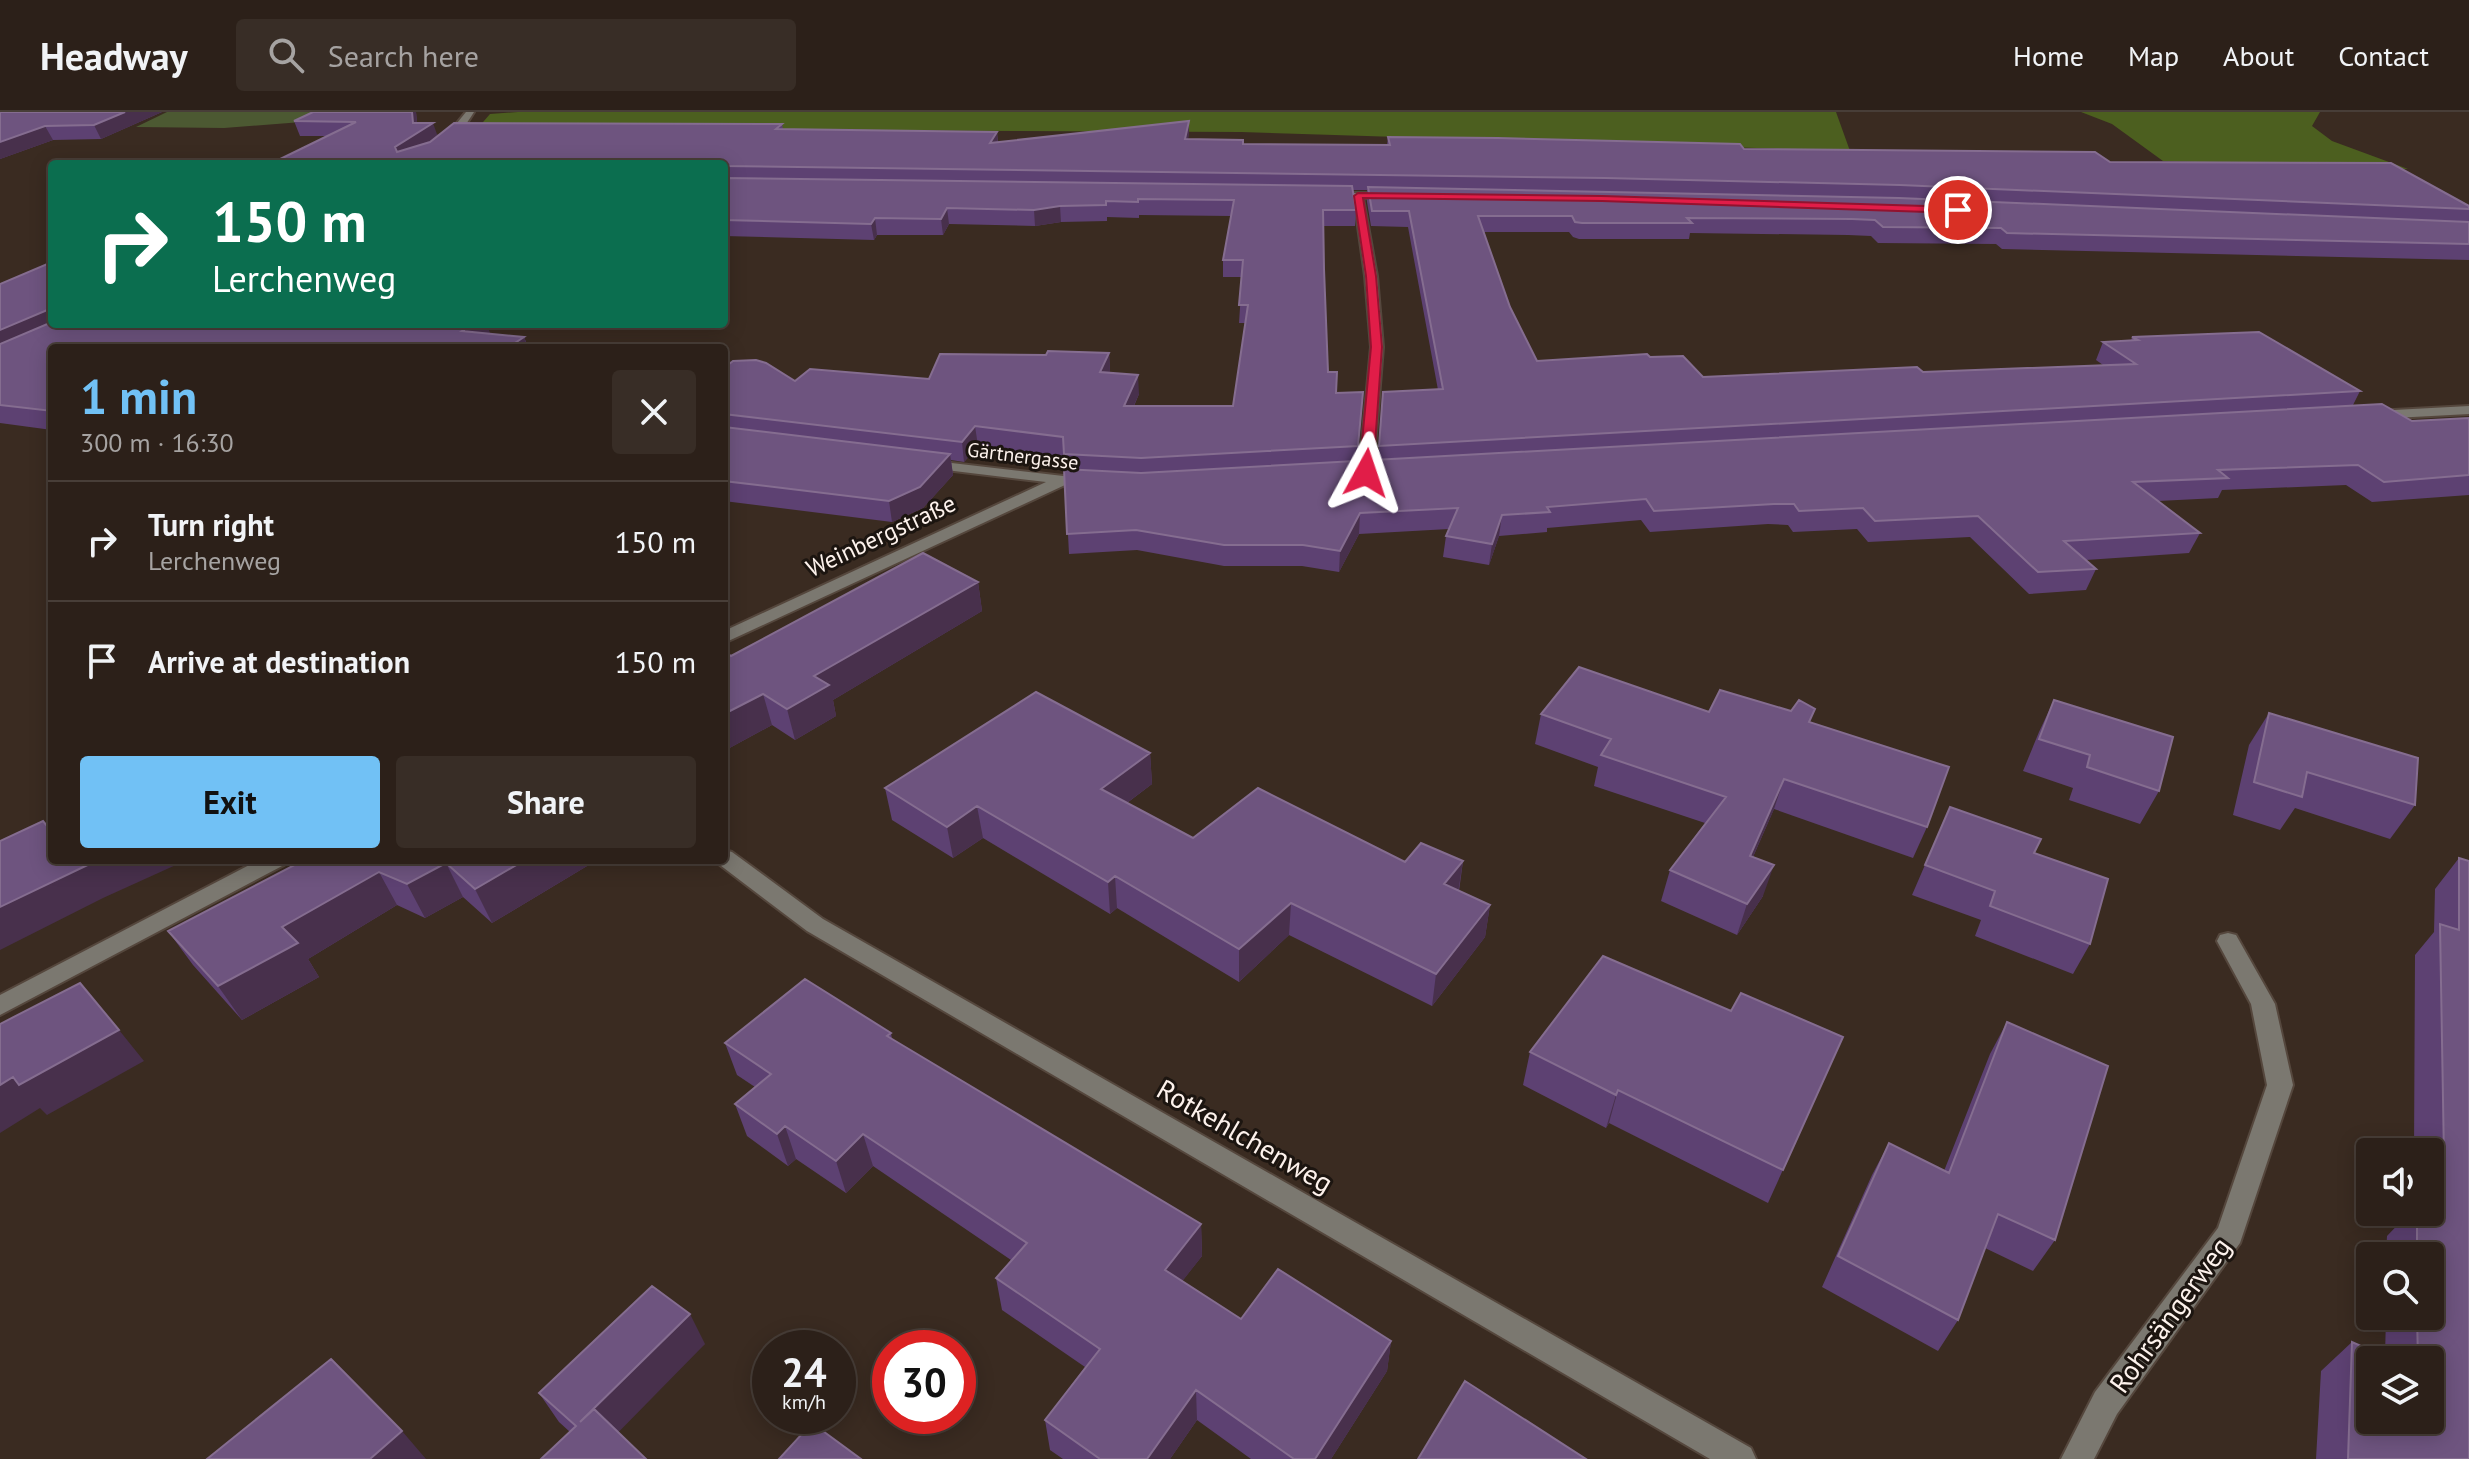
<!DOCTYPE html>
<html lang="en">
<head>
<meta charset="utf-8">
<style>
  :root { --surface:#2c2019; --page:#382d26; --text:#f1f3f6; --muted:#a6a3a2; --line:#483e38; --accent:#71c1f5 }
  body { margin:0; font-family:"PT Sans",sans-serif; background:var(--page); color:var(--text); height:100vh; display:flex; flex-direction:column; font-size:30px; white-space:nowrap }
  * { box-sizing:border-box; margin:0 }
  p { font-size:26px; color:var(--muted) }
  .icon { flex:none; width:44px; height:44px; fill:none; stroke:currentColor; stroke-width:2; stroke-linecap:round; stroke-linejoin:round }
  .map { position:relative; flex:1; overflow:hidden }
  .sheet { position:absolute; left:48px; top:232px; width:680px; height:520px; display:flex; flex-direction:column; background:var(--surface); border-radius:8px; box-shadow:0 4px 20px #0003,0 0 0 2px var(--line) }
  .sheet>* { flex:none }
  .guide { position:absolute; left:48px; top:48px; width:680px; height:168px; border-radius:8px; box-shadow:0 4px 20px #0003,0 0 0 2px var(--line); background:#0b6e4f; color:#fff; overflow:hidden }
  .tools { position:absolute; left:2356px; top:1026px; display:grid; gap:16px }
  .tools a { display:grid; place-items:center; width:88px; height:88px; border-radius:8px; background:var(--surface); box-shadow:0 4px 20px #0003,0 0 0 2px var(--line); font-size:40px }
  .speed { position:absolute; left:752px; top:1218px; display:flex; gap:16px; font-size:40px; font-weight:700; text-align:center }
  .speed>* { display:grid; place-content:center; width:104px; height:104px; border-radius:50%; background:var(--surface); box-shadow:0 4px 20px #0003,0 0 0 2px var(--line); line-height:1 }
  .speed small { font-size:20px; font-weight:400 }
  .speed .limit { border:12px solid #d22; background:#fff; color:#111 }
  .pin { position:absolute; display:grid; place-items:center; width:68px; height:68px; color:#fff; margin:-34px; border:4px solid #fff; border-radius:50%; box-shadow:0 2px 8px #0007 }
  .me { position:absolute; width:88px; margin:-44px; rotate:5deg; stroke-linejoin:round; filter:drop-shadow(0 0 6px #0008) }
  .turn { display:flex; align-items:center; gap:28px; height:168px; padding:0 32px; font-size:36px }
  .turn .icon { width:104px; height:104px; stroke-width:2.5 }
  .turn b { display:block; font-size:56px; line-height:68px }
  .round { display:grid; place-items:center; flex:none; width:84px; height:84px; border-radius:8px; background:var(--page) }
  .headline { display:flex; align-items:center; justify-content:space-between; height:136px; padding:0 32px }
  h1 { font-size:48px; font-weight:600; line-height:60px; color:var(--accent) }
  .primary-button { display:flex; gap:16px; margin-top:auto; padding:16px 32px }
  .primary-button a { flex:1; height:92px; border-radius:8px; background:var(--accent); color:#111; font-size:32px; font-weight:600; line-height:92px; text-align:center }
  .primary-button a+a { background:var(--page); color:var(--text) }
  ul { padding:0; list-style:none }
  li { display:flex; align-items:center; gap:24px; height:120px; padding:0 32px; border-top:2px solid var(--line) }
  li div { flex:1 }
  li b { display:block; font-size:30px }
  li em { font-style:normal }
  header { display:flex; align-items:center; gap:48px; box-sizing:border-box; height:112px; padding:0 40px; background:var(--surface); border-bottom:2px solid var(--line) }
  header strong { font-size:38px }
  nav { display:flex; gap:44px; margin-inline-start:auto; font-size:28px }
  .search { width:560px; height:72px; background:var(--page); display:flex; align-items:center; gap:20px; box-sizing:border-box; padding:0 28px; border-radius:8px; color:var(--muted); font-size:30px }
  .map>svg:first-child { display:block }
  .green { fill:#4c5932 }
  .forest { fill:#4c5f1f }
  .lines { fill:none; stroke-linecap:round; stroke-linejoin:round }
  .minor-casing { stroke:#55473d; stroke-width:4 }
  .minor { fill:#7b7870; fill-rule:evenodd }
  .wall { fill:#5d4172; fill-rule:evenodd }
  .shaded-wall { fill:#48304c }
  .building { fill:#6e547f; stroke:#856d90; stroke-width:2 }
  .route { fill:#e11d48; stroke:#92132f; stroke-width:2 }
  .labels { text-anchor:middle; stroke-width:6; stroke-linejoin:round; paint-order:stroke }
  .far-street-label { font-size:20px; fill:#fdf2ec; stroke:#1c1510 }
  .street-label { font-size:24px; fill:#fdf2ec; stroke:#1c1510 }
  .near-street-label { font-size:28px; fill:#fdf2ec; stroke:#1c1510 }
</style>
</head>
<body>
<header>
<strong>Headway</strong>
<div class="search"><svg class="icon" aria-label="search" viewBox="0 0 24 24"><circle cx="10" cy="10" r="6"/><path d="M15 15l6 6"/></svg>Search here</div>
<nav><a>Home</a><a>Map</a><a>About</a><a>Contact</a></nav>
</header>
<div class="map">
<svg width="2469" height="1347" viewBox="0 0 2469 1347">
  <rect width="100%" height="100%" fill="#3a2b21"/>
  <path class="green" d="M 167,0 L 339,0 L 340,7 L 224,16 L 136,15 Z"/>
  <path class="forest" d="M 518,0 L 1836,0 L 1850,39 L 1241,20 L 477,17 L 490,2 Z
    M 2081,0 L 2320,0 L 2312,14 L 2332,29 L 2408,57 L 2163,49 L 2112,12 Z"/>
  <g class="lines">
    <g class="minor-casing">
      <path id="minor" d="M 466,0 L 474,0 C 461,23 430,52 402,52 L 448,22 Z
        M 1323,81 L 1394,81 L 1399,84 L 1394,87 L 1363,86 L 1377,164 L 1383,235 L 1373,361 L 1366,365 L 1359,361 L 1371,235 L 1365,164 L 1354,86 L 1326,86 Z
        M 2469,294 L 2469,302 L 2375,307 L 2368,303 L 2375,299 Z
        M 926,348 L 1089,367 L 1096,371 L 1089,375 L 1065,373 L 724,531 L 724,519 L 1046,370 L 921,355 L 919,352 Z
        M 724,738 L 732,740 L 823,807 L 1751,1336 L 1756,1347 L 1710,1347 L 807,819 L 716,750 L 715,748 L 724,748 Z
        M 259,748 L 287,748 L 284,753 L 0,903 L 0,883 Z
        M 2228,821 L 2236,823 L 2275,892 L 2293,973 L 2240,1131 L 2117,1302 L 2094,1347 L 2061,1347 L 2095,1280 L 2218,1116 L 2267,973 L 2251,892 L 2217,829 L 2220,823 Z"/>
    </g>
    <use href="#minor" class="minor"/>
  </g>
  <path class="wall" d="M 0,0 L 162,0 L 101,27 L 53,28 L 0,47 Z
    M 313,0 L 416,0 L 417,11 L 438,23 L 782,12 L 783,17 L 997,20 L 998,30 L 1189,9 L 1188,27 L 1243,32 L 1387,33 L 1388,25 L 2110,50 L 2469,97 L 2469,148 L 2002,137 L 1996,132 L 1878,131 L 1871,124 L 1848,123 L 1690,121 L 1689,127 L 1579,127 L 1573,125 L 1569,120 L 1483,120 L 1510,195 L 1537,249 L 1650,245 L 1703,265 L 1923,260 L 2103,253 L 2096,248 L 2103,230 L 2131,229 L 2132,225 L 2360,279 L 2353,293 L 2412,309 L 2469,306 L 2469,383 L 2372,390 L 2346,373 L 2222,378 L 2218,386 L 2158,389 L 2200,421 L 2189,441 L 2086,448 L 2096,457 L 2086,478 L 2029,482 L 1970,425 L 1868,430 L 1857,417 L 1793,420 L 1788,413 L 1768,412 L 1650,420 L 1641,408 L 1547,416 L 1547,420 L 1499,424 L 1489,453 L 1443,445 L 1446,424 L 1449,417 L 1359,422 L 1339,460 L 1302,454 L 1224,454 L 1137,438 L 1069,442 L 1064,345 L 978,334 L 964,350 L 951,348 L 953,363 L 923,396 L 892,410 L 724,389 L 724,256 L 795,269 L 929,267 L 1046,243 L 1109,241 L 1110,261 L 1139,282 L 1134,294 L 1233,294 L 1246,211 L 1239,211 L 1242,165 L 1223,165 L 1223,148 L 1231,104 L 1139,103 L 1139,106 L 1107,105 L 1107,109 L 1061,110 L 1035,114 L 949,112 L 943,123 L 877,123 L 874,128 L 724,124 L 724,52 L 327,24 L 300,24 L 294,9 ZM 1353,78 L 1367,78 L 1367,90 L 1371,114 L 1408,115 L 1438,278 L 1383,280 L 1378,348 L 1357,349 L 1363,280 L 1336,281 L 1328,260 L 1324,157 L 1323,114 L 1355,114 L 1356,98 Z
    M 0,172 L 52,212 L 368,215 L 490,222 L 524,225 L 527,232 L 52,236 L 52,318 L 0,311 Z
    M 978,470 L 982,499 L 833,588 L 836,604 L 795,628 L 772,613 L 724,639 L 724,544 L 731,544 Z
    M 2054,588 L 2159,679 L 2140,712 L 2069,688 L 2073,676 L 2023,659 L 2039,620 Z
    M 2269,601 L 2415,693 L 2390,727 L 2295,696 L 2280,718 L 2233,703 L 2249,633 Z
    M 1541,602 L 1810,610 L 1927,715 L 1913,746 L 1774,697 L 1753,745 L 1763,784 L 1737,823 L 1661,789 L 1670,758 L 1705,711 L 1594,674 L 1598,655 L 1535,632 Z
    M 1150,641 L 1152,672 L 1127,691 L 1193,726 L 1405,750 L 1463,749 L 1459,779 L 1490,793 L 1485,825 L 1432,894 L 1289,823 L 1239,870 L 1117,796 L 1110,802 L 983,726 L 953,746 L 892,708 L 885,676 Z
    M 1950,695 L 2034,741 L 2090,832 L 2073,862 L 1975,824 L 1981,808 L 1912,783 Z
    M 2459,746 L 2469,1347 L 2316,1347 L 2321,1259 L 2352,1230 L 2385,1244 L 2386,1204 L 2430,1204 L 2430,1144 L 2386,1144 L 2387,1124 L 2410,1100 L 2430,1100 L 2430,1040 L 2414,1040 L 2415,843 L 2434,820 L 2435,777 ZM 2370,1248 L 2430,1248 L 2370,1308 Z
    M 304,748 L 597,748 L 492,811 L 463,785 L 425,806 L 397,793 L 308,847 L 319,865 L 242,908 L 193,853 L 168,819 Z
    M 1731,899 L 1843,925 L 1768,1091 L 1609,1011 L 1606,1016 L 1523,973 L 1530,940 Z
    M 2007,910 L 2055,1128 L 2033,1159 L 1985,1136 L 1958,1208 L 1938,1239 L 1822,1175 L 1872,1063 L 1889,1031 L 1944,1059 L 1990,942 Z
    M 891,921 L 892,927 L 1201,1112 L 1202,1144 L 1182,1169 L 1241,1207 L 1391,1229 L 1387,1259 L 1331,1347 L 1251,1347 L 1197,1308 L 1170,1347 L 1063,1347 L 1050,1338 L 1045,1308 L 1085,1255 L 1002,1198 L 996,1166 L 1011,1148 L 873,1054 L 846,1081 L 796,1047 L 788,1054 L 747,1024 L 735,992 L 755,975 L 737,963 L 725,931 Z
    M 705,1232 L 570,1320 L 559,1310 L 539,1281 Z"/>
  <path class="shaded-wall" d="M 125,0 L 162,0 L 101,27 L 94,13 Z
    M 412,0 L 416,0 L 418,20 L 433,11 L 438,25 L 400,49 L 395,35 L 413,11 Z
    M 1189,9 L 1189,23 L 1185,41 L 1185,27 Z
    M 45,14 L 53,28 L 0,47 L 0,30 Z
    M 997,20 L 998,35 L 990,31 Z
    M 1060,94 L 1061,110 L 1035,114 L 1034,98 Z
    M 947,96 L 949,112 L 943,123 L 941,107 Z
    M 875,106 L 877,123 L 874,128 L 871,112 Z
    M 52,196 L 52,212 L 0,241 L 0,218 Z
    M 474,212 L 487,212 L 491,224 L 462,219 Z
    M 524,225 L 528,236 L 515,231 Z
    M 1109,241 L 1110,260 L 1102,280 L 1100,260 Z
    M 1138,263 L 1139,282 L 1125,313 L 1124,294 Z
    M 975,314 L 978,334 L 964,350 L 962,330 Z
    M 950,342 L 953,363 L 923,396 L 892,410 L 889,389 Z
    M 1360,401 L 1359,422 L 1339,460 L 1340,439 Z
    M 1502,403 L 1499,424 L 1489,453 L 1492,432 Z
    M 978,470 L 982,499 L 833,588 L 836,604 L 795,628 L 787,597 L 814,564 Z
    M 763,582 L 772,613 L 724,639 L 724,602 Z
    M 1150,641 L 1152,672 L 1104,708 L 1101,677 Z
    M 1784,667 L 1774,697 L 1740,774 L 1750,744 Z
    M 977,694 L 983,726 L 953,746 L 947,715 Z
    M 98,748 L 175,748 L 178,752 L 103,786 L 0,838 L 0,795 Z
    M 525,748 L 597,748 L 492,811 L 475,777 Z
    M 1463,749 L 1458,781 L 1444,772 Z
    M 446,751 L 463,785 L 425,806 L 407,772 Z
    M 1774,753 L 1763,784 L 1737,823 L 1747,792 Z
    M 379,760 L 397,793 L 308,847 L 319,865 L 242,908 L 218,874 L 282,815 Z
    M 1115,764 L 1117,796 L 1110,802 L 1108,770 Z
    M 1291,791 L 1289,823 L 1239,870 L 1239,837 Z
    M 1490,793 L 1485,825 L 1432,894 L 1436,862 Z
    M 119,918 L 144,949 L 47,1003 L 40,996 L 0,1021 L 0,973 L 13,965 Z
    M 1618,978 L 1609,1011 L 1606,1016 L 1616,983 Z
    M 785,1014 L 796,1047 L 788,1054 L 777,1022 Z
    M 863,1022 L 873,1054 L 846,1081 L 836,1049 Z
    M 1201,1112 L 1202,1144 L 1167,1189 L 1165,1158 Z
    M 690,1202 L 705,1232 L 600,1339 L 580,1310 Z
    M 1391,1229 L 1387,1259 L 1331,1347 L 1315,1347 Z
    M 1196,1278 L 1197,1308 L 1170,1347 L 1147,1347 Z
    M 402,1319 L 426,1347 L 370,1347 Z"/>
  <path class="building" d="M 0,0 L 125,0 L 94,13 L 45,14 L 0,30 Z
    M 313,0 L 412,0 L 413,11 L 433,11 L 395,35 L 397,40 L 430,30 L 454,11 L 782,12 L 776,17 L 997,20 L 990,31 L 1189,9 L 1185,27 L 1243,28 L 1243,32 L 1390,33 L 1388,25 L 1498,26 L 1740,32 L 1744,37 L 2095,40 L 2110,50 L 2391,51 L 2469,94 L 2469,97 L 1900,73 L 1605,66 L 724,54 L 724,52 L 270,52 L 356,10 L 294,9 Z
    M 724,66 L 1352,74 L 1356,98 L 1323,98 L 1324,157 L 1328,260 L 1337,260 L 1336,281 L 1363,280 L 1358,334 L 1141,346 L 1064,342 L 1063,325 L 975,314 L 962,330 L 724,302 L 724,256 L 733,249 L 756,248 L 766,251 L 795,269 L 810,257 L 929,267 L 940,242 L 1046,243 L 1048,239 L 1109,241 L 1100,260 L 1138,263 L 1124,294 L 1233,294 L 1248,193 L 1239,193 L 1243,148 L 1223,148 L 1234,88 L 1138,87 L 1138,90 L 1106,89 L 1106,93 L 1060,94 L 1034,98 L 947,96 L 941,107 L 875,106 L 871,112 L 724,108 Z
    M 1368,75 L 1899,86 L 2469,110 L 2469,132 L 2007,121 L 2001,116 L 1883,115 L 1875,108 L 1852,107 L 1687,106 L 1692,111 L 1582,111 L 1575,110 L 1572,104 L 1478,104 L 1510,195 L 1537,249 L 1647,242 L 1650,245 L 1683,244 L 1703,265 L 1917,255 L 1923,260 L 2136,252 L 2103,230 L 2138,228 L 2132,225 L 2259,220 L 2360,279 L 1379,334 L 1383,280 L 1443,277 L 1409,99 L 1372,99 Z
    M 52,150 L 52,196 L 0,218 L 0,172 Z
    M 52,210 L 52,212 L 341,212 L 368,215 L 374,212 L 474,212 L 462,219 L 524,225 L 515,231 L 571,236 L 52,236 L 52,299 L 0,293 L 0,232 Z
    M 2382,292 L 2412,309 L 2469,306 L 2469,363 L 2384,370 L 2358,353 L 2218,358 L 2228,366 L 2133,370 L 2200,421 L 2064,429 L 2096,457 L 2038,460 L 1978,404 L 1875,409 L 1863,396 L 1799,399 L 1794,392 L 1774,392 L 1654,399 L 1646,387 L 1547,395 L 1550,400 L 1502,403 L 1492,432 L 1446,424 L 1458,396 L 1360,401 L 1340,439 L 1303,433 L 1224,433 L 1136,418 L 1067,422 L 1064,357 L 1141,361 Z
    M 724,315 L 950,342 L 920,375 L 889,389 L 724,369 Z
    M 923,441 L 978,470 L 814,564 L 829,573 L 787,597 L 763,582 L 724,602 L 724,544 L 728,542 L 731,544 Z
    M 1579,555 L 1709,600 L 1720,578 L 1791,599 L 1799,588 L 1815,597 L 1809,610 L 1949,655 L 1927,715 L 1784,667 L 1750,744 L 1774,753 L 1747,792 L 1670,758 L 1726,685 L 1601,643 L 1611,627 L 1541,602 Z
    M 1036,580 L 1150,641 L 1101,677 L 1193,726 L 1258,676 L 1405,750 L 1421,731 L 1463,749 L 1444,772 L 1490,793 L 1436,862 L 1291,791 L 1239,837 L 1115,764 L 1108,770 L 977,694 L 947,715 L 885,676 Z
    M 2054,588 L 2173,625 L 2159,679 L 2087,655 L 2090,643 L 2039,627 Z
    M 2269,601 L 2418,646 L 2415,693 L 2307,660 L 2302,685 L 2254,670 Z
    M 1950,695 L 2041,727 L 2034,741 L 2108,767 L 2090,832 L 1990,794 L 1995,779 L 1925,753 Z
    M 43,709 L 52,720 L 52,748 L 98,748 L 0,795 L 0,729 Z
    M 2459,746 L 2469,749 L 2469,1347 L 2348,1347 L 2352,1230 L 2393,1248 L 2370,1248 L 2370,1308 L 2430,1308 L 2430,1248 L 2418,1248 L 2417,1204 L 2430,1204 L 2430,1144 L 2417,1144 L 2417,1100 L 2430,1100 L 2430,1098 L 2445,1104 L 2440,812 L 2459,818 Z
    M 304,748 L 525,748 L 475,777 L 446,751 L 407,772 L 379,760 L 282,815 L 298,831 L 218,874 L 168,819 Z
    M 1603,844 L 1731,899 L 1741,881 L 1843,925 L 1783,1058 L 1618,978 L 1616,983 L 1530,940 Z
    M 805,867 L 891,921 L 887,924 L 1201,1112 L 1165,1158 L 1241,1207 L 1278,1157 L 1391,1229 L 1315,1347 L 1294,1347 L 1196,1278 L 1147,1347 L 1100,1347 L 1045,1308 L 1100,1237 L 996,1166 L 1027,1131 L 863,1022 L 836,1049 L 785,1014 L 777,1022 L 735,992 L 771,962 L 725,931 Z
    M 80,871 L 119,918 L 19,973 L 13,965 L 0,973 L 0,912 Z
    M 2007,910 L 2108,954 L 2055,1128 L 1998,1102 L 1958,1208 L 1838,1144 L 1889,1031 L 1949,1061 Z
    M 652,1174 L 690,1202 L 580,1310 L 594,1297 L 646,1347 L 541,1347 L 576,1314 L 539,1281 Z
    M 331,1247 L 402,1319 L 370,1347 L 207,1347 Z
    M 1465,1269 L 1586,1347 L 1418,1347 Z
    M 812,1311 L 861,1347 L 779,1347 Z"/>
  <path class="route" d="M 1358,81 L 1602,84 L 1958,95 L 1963,98 L 1958,101 L 1602,89 L 1363,86 L 1376,164 L 1382,235 L 1373,361 L 1366,365 L 1359,361 L 1371,235 L 1366,164 L 1354,84 Z"/>
  <g class="labels">
    <g class="far-street-label">
      <text transform="translate(1023 344) rotate(7)" y="7">Gärtnergasse</text>
    </g>
    <g class="street-label">
      <text transform="translate(881 424) rotate(-25)" y="8">Weinbergstraße</text>
    </g>
    <g class="near-street-label">
      <text transform="translate(1245 1024) rotate(30)" y="10">Rotkehlchenweg</text>
      <text transform="translate(2170 1203) rotate(-54)" y="10">Rohrsängerweg</text>
    </g>
  </g>
</svg>
<div class="tools">
<a><svg class="icon" aria-label="sound" viewBox="0 0 24 24"><path d="M4 9h4l5-4v14l-5-4H4zM17 9q2 3 0 6"/></svg></a>
<a><svg class="icon" aria-label="search" viewBox="0 0 24 24"><circle cx="10" cy="10" r="6"/><path d="M15 15l6 6"/></svg></a>
<a><svg class="icon" aria-label="layers" viewBox="0 0 24 24"><path d="M12 4l9 5-9 5-9-5zM3 14l9 5 9-5"/></svg></a>
</div>
<div class="speed"><div>24<small>km/h</small></div><div class="limit">30</div></div>
<div class="pin" style="left:1958px;top:98px;background:#d93025"><svg class="icon" aria-label="arrive" viewBox="0 0 24 24"><path d="M6 21V4h12l-3 4 3 4H6"/></svg></div>
<svg class="me" style="left:1366px;top:361px" viewBox="-20 -20 40 40"><path d="M0-17L14 15 0 8-14 15z" fill="#e11d48" stroke="#fff" stroke-width="4"/></svg>
<div class="guide">
<div class="turn"><svg class="icon" aria-label="right" viewBox="0 0 24 24"><path d="M7 20v-9h11M14 6l5 5-5 5"/></svg><div><b>150 m</b>Lerchenweg</div></div>
</div>
<section class="sheet">
<div class="headline"><div><h1>1 min</h1><p>300 m · 16:30</p></div><a class="round"><svg class="icon" aria-label="close" viewBox="0 0 24 24"><path d="M6 6l12 12M18 6L6 18"/></svg></a></div>
<ul>
<li><svg class="icon" aria-label="right" viewBox="0 0 24 24"><path d="M7 20v-9h11M14 6l5 5-5 5"/></svg><div><b>Turn right</b><p>Lerchenweg</p></div><em>150 m</em></li>
<li><svg class="icon" aria-label="arrive" viewBox="0 0 24 24"><path d="M6 21V4h12l-3 4 3 4H6"/></svg><div><b>Arrive at destination</b></div><em>150 m</em></li>
</ul>
<div class="primary-button"><a>Exit</a><a>Share</a></div>
</section>
</div>
</body>
</html>
